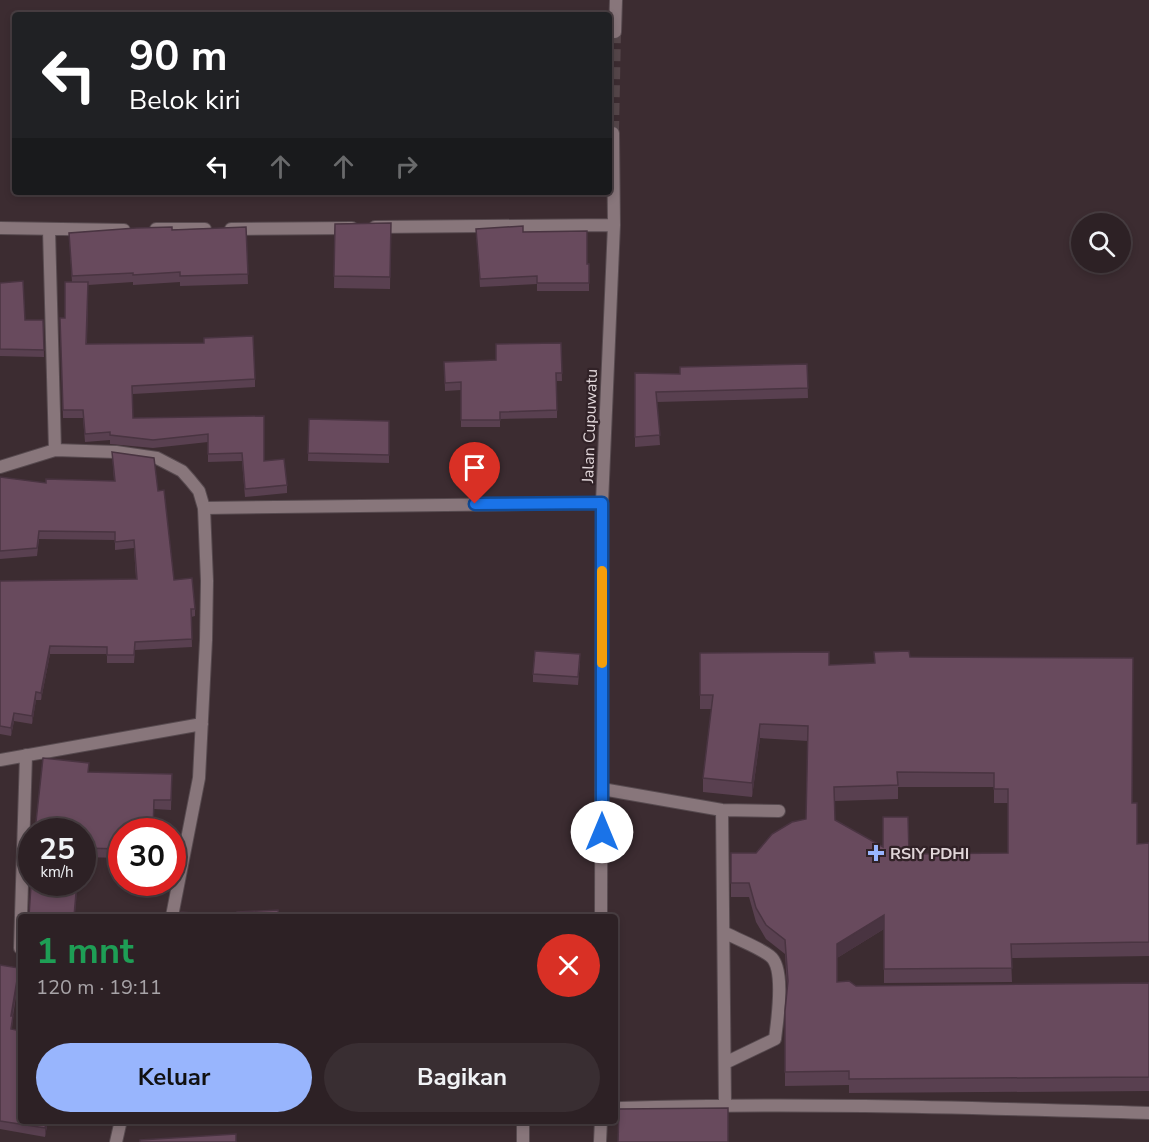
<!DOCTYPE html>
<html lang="id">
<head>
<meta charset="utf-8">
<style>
  :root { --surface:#2d2125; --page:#392e32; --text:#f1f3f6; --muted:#a7a3a7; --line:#483e42; --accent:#98b5fd }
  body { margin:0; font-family:"Nunito Sans",sans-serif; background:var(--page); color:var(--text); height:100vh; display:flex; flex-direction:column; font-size:22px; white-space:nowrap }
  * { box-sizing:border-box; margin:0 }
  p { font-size:20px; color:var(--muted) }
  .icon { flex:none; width:33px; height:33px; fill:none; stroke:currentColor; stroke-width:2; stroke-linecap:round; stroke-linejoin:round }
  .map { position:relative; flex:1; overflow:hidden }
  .details { position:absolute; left:18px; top:914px; width:600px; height:210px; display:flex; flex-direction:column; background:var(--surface); border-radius:6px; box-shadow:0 3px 9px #0003,0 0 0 2px var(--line) }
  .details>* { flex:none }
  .banner { position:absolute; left:12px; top:12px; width:600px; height:183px; border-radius:6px; box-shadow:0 3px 9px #0003,0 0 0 2px var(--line); background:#202124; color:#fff; overflow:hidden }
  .fabs { position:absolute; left:1071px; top:213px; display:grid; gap:12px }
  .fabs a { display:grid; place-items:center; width:60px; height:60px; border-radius:50%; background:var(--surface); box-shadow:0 3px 9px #0003,0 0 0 2px var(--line); font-size:30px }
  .speed { position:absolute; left:18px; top:818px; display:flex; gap:12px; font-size:30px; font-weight:700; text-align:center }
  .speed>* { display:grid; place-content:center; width:78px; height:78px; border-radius:50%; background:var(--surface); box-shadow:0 3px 9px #0003,0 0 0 2px var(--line); line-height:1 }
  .speed small { font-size:15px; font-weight:400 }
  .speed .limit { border:9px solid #d22; background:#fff; color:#111 }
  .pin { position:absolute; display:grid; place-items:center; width:51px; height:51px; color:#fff; margin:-62px -26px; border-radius:50% 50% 50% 0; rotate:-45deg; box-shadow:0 0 6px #0007 }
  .pin .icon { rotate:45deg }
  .me { position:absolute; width:66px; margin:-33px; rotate:0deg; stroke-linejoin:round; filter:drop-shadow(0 0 4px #0008) }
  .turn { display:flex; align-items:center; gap:21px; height:126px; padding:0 18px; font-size:27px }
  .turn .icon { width:78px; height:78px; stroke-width:2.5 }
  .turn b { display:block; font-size:42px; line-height:51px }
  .lanes { display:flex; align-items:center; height:57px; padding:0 18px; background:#0003; justify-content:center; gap:30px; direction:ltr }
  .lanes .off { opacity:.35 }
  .round { display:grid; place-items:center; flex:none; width:63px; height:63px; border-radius:32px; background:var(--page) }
  .overview { display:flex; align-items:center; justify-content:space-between; height:102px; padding:0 18px }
  h1 { font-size:36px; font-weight:700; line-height:45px; color:#1e9e55 }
  .cta { display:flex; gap:12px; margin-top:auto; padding:12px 18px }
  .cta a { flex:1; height:69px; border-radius:36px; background:var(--accent); color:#111; font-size:24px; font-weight:700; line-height:69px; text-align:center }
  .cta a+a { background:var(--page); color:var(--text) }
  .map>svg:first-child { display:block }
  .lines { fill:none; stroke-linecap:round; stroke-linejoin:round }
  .street-tunnel { stroke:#55464a; stroke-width:12; stroke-dasharray:12 6; stroke-linecap:butt }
  .lane-casing { stroke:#574a4f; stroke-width:14 }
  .street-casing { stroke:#574a4f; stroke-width:14 }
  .lane { stroke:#88767b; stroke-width:12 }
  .street { stroke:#88767b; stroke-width:12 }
  .wall { fill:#594050; fill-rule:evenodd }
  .shaded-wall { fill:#493441 }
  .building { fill:#684a5d; stroke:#493441; stroke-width:1.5; fill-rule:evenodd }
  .route-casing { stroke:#114b97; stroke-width:15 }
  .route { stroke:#1a73e8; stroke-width:10 }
  .slow { stroke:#f59e0b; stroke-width:10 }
  .poi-dot { fill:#98b5fd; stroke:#312227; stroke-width:2 }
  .labels { text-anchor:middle; stroke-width:4.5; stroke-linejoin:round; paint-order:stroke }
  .street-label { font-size:16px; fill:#e1d6d9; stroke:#312227 }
  .poi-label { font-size:16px; font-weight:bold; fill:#e1d6d9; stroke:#312227; text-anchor:start }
</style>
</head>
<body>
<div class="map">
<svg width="1149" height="1142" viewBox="0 0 1149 1142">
  <rect width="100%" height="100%" fill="#3c2c31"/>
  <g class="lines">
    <path class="street-tunnel" d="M 613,133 L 615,32"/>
    <g class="lane-casing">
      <path id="lane" d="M 204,508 L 602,503
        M 602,789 L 722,810 L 779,811
        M 722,810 L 725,1104
        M 724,932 C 738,940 757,946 770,956 C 786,968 777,1021 775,1039 L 725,1063
        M 621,1108 C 797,1102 973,1108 1149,1113
        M 523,1120 L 523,1142"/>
    </g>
    <g class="street-casing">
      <path id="street" d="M 615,32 L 616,0
        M 375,227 L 614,225
        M 0,228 L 124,230
        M 156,229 L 205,229
        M 231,229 L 352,228
        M 49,230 L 55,450 L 116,452 L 157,458 L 182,471 L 190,480 L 199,491 L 204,508 L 207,581 L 206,640 L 199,778 L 172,916
        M 0,467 L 55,450
        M 0,760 L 202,724
        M 601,916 L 602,503 L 614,225 L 613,133
        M 20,948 L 26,755
        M 116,1142 L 121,1120
        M 600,1142 L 601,1120"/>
    </g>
    <use href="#lane" class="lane"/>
    <use href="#street" class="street"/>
  </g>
  <path class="wall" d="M 391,223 L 390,289 L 334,288 L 335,224 Z
    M 246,227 L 248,284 L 180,286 L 180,282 L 133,285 L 133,282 L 88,285 L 87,344 L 255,379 L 255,387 L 133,394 L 133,418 L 264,416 L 264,461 L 287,485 L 287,493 L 245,497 L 242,461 L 208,462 L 208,442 L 153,448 L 110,444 L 110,440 L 85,442 L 83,418 L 63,418 L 60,318 L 65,318 L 72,282 L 69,233 Z
    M 476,229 L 523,232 L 589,264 L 589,291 L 537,291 L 537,284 L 480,287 Z
    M 0,283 L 25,320 L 43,320 L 44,357 L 0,356 Z
    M 561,343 L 562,381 L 557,381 L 557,418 L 500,419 L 500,427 L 461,427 L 461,390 L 445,391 L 444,362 L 496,360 Z
    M 807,364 L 808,398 L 657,402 L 660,445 L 635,447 L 635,373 L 680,374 Z
    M 309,419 L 389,421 L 389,463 L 308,461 Z
    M 112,452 L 158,491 L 174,580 L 195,609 L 195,616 L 191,617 L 192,647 L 135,650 L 134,663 L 107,663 L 107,654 L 50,654 L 41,700 L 36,700 L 32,724 L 14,721 L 11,736 L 0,734 L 0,581 L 136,579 L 134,548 L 115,550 L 115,540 L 39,539 L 37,556 L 0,559 L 0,481 L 46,483 L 114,481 Z
    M 700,653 L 829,665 L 874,663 L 910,657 L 1132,803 L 1137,844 L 1149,843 L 1149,956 L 1011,958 L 1012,982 L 884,983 L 884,929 L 837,958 L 837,982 L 856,986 L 1149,983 L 1149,1091 L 849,1093 L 849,1085 L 785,1086 L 785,1011 L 787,987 L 785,954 L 766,939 L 756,922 L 749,897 L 731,897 L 731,853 L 756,853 L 806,819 L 808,741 L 760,738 L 752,797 L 703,792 L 703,778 L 712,709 L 700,709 ZM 898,787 L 994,787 L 994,803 L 1008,803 L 1008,853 L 909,854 L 883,847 L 835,820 L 834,801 L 898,799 Z
    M 580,662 L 578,685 L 533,682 L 533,674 Z
    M 89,772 L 172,774 L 171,810 L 154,809 L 122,831 L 122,858 L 82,857 L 82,831 Z
    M 0,965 L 19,977 L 13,1016 L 12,1029 L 48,1120 L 45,1137 L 0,1129 Z"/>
  <path class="shaded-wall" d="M 50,646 L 50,654 L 41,700 L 41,693 Z
    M 36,692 L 36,700 L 32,724 L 32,716 Z
    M 14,713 L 14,721 L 11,736 L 11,728 Z
    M 760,724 L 760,738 L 752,797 L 752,783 Z
    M 77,882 L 78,882 L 75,916 L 74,916 Z
    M 884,915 L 884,929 L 837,958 L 837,944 Z
    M 19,968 L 19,977 L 11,1024 L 11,1016 Z
    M 47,1120 L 48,1120 L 45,1137 L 45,1128 Z"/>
  <path class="building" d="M 391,223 L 390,277 L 334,276 L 335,224 Z
    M 523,226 L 523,232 L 587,231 L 587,264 L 589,264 L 589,283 L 537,283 L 537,276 L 480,279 L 476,229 Z
    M 172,227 L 172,230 L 246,227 L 248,274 L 180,276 L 180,272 L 133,275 L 133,273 L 72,276 L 69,233 L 136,228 Z
    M 23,281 L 25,320 L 43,320 L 44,350 L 0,349 L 0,283 Z
    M 65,282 L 88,282 L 86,344 L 204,343 L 204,338 L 253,336 L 255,379 L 132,386 L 133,418 L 264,416 L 264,461 L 284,459 L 287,485 L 245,489 L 242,453 L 208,454 L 208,434 L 153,440 L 110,435 L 110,432 L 85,434 L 83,410 L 63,410 L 60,318 L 65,318 Z
    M 561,343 L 562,373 L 556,373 L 557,410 L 500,412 L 500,420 L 461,420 L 461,382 L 445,383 L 444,362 L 496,360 L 496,344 Z
    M 807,364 L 808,388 L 656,392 L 660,435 L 635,437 L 635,373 L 680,374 L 680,367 Z
    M 309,419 L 389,421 L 389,455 L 308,453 Z
    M 112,452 L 154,458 L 158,491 L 164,490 L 174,580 L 192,578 L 195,609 L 191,609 L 192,639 L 135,642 L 134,655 L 107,655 L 107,647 L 50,646 L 41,693 L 36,692 L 32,716 L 14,713 L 11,728 L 0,726 L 0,581 L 137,579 L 134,540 L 115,542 L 115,532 L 39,531 L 37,548 L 0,551 L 0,477 L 46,483 L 46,479 L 115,481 Z
    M 535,651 L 580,654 L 578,677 L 533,674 Z
    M 909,651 L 910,657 L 1133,658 L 1132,803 L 1137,803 L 1137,844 L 1149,843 L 1149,942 L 1011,944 L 1012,968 L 884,969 L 884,915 L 837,944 L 837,982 L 849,981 L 856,986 L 1149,983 L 1149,1077 L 849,1079 L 849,1071 L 785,1072 L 785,1011 L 788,981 L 785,940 L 766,925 L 756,908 L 749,883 L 731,883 L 731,853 L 756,853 L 772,834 L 792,822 L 806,819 L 808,726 L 760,724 L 752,783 L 703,778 L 713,695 L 700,695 L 700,653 L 829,652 L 829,665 L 875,663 L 874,652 ZM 897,772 L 994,773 L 994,789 L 1008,789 L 1008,853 L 909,854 L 908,817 L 883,817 L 883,847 L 835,820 L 834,787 L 898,785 Z
    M 43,758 L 89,763 L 88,772 L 172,774 L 171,800 L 154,800 L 153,831 L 122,831 L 122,849 L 82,848 L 82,831 L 35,831 Z
    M 32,870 L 32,882 L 77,882 L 74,916 L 29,916 Z
    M 278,910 L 279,916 L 237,916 L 237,912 Z
    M 181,912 L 220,915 L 220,916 L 180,916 Z
    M 0,965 L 19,968 L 11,1016 L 13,1016 L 11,1029 L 21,1031 L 21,1120 L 47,1120 L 45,1128 L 0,1121 Z
    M 728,1108 L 728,1142 L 618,1142 L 619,1109 Z
    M 236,1134 L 236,1142 L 140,1142 L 140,1140 Z"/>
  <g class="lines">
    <g class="route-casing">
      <path id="route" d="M 475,504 L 602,503 L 602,832"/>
    </g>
    <use href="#route" class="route"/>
    <path class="slow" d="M 602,571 L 602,663"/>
  </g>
  <path class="poi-dot" d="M873 844h6v6h6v6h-6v6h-6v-6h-6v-6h6z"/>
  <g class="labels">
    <g class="street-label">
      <text transform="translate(589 426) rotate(-88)" y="6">Jalan Cupuwatu</text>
    </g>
    <g class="poi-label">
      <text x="890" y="859">RSIY PDHI</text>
    </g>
  </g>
</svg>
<div class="fabs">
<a><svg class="icon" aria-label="search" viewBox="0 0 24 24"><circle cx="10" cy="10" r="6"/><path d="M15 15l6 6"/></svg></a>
</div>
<div class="speed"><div>25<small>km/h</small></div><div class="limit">30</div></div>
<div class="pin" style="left:475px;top:504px;background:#d93025"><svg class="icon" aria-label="arrive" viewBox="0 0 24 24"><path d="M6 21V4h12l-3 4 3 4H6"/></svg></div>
<svg class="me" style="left:602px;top:832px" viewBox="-20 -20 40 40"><circle r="19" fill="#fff"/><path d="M0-13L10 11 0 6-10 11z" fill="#1a73e8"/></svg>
<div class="banner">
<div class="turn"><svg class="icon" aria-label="left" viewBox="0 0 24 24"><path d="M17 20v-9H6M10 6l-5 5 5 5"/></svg><div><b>90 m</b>Belok kiri</div></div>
<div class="lanes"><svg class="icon" aria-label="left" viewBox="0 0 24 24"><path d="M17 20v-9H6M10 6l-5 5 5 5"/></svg><svg class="icon off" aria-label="ahead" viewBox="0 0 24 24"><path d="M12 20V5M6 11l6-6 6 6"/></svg><svg class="icon off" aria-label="ahead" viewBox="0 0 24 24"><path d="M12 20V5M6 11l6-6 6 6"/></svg><svg class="icon off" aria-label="right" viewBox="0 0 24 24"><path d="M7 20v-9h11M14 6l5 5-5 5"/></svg></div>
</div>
<section class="details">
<div class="overview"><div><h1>1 mnt</h1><p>120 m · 19:11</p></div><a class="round" style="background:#d93025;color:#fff"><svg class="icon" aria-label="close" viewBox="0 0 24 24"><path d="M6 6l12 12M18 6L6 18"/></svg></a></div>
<div class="cta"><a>Keluar</a><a>Bagikan</a></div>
</section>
</div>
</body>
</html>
